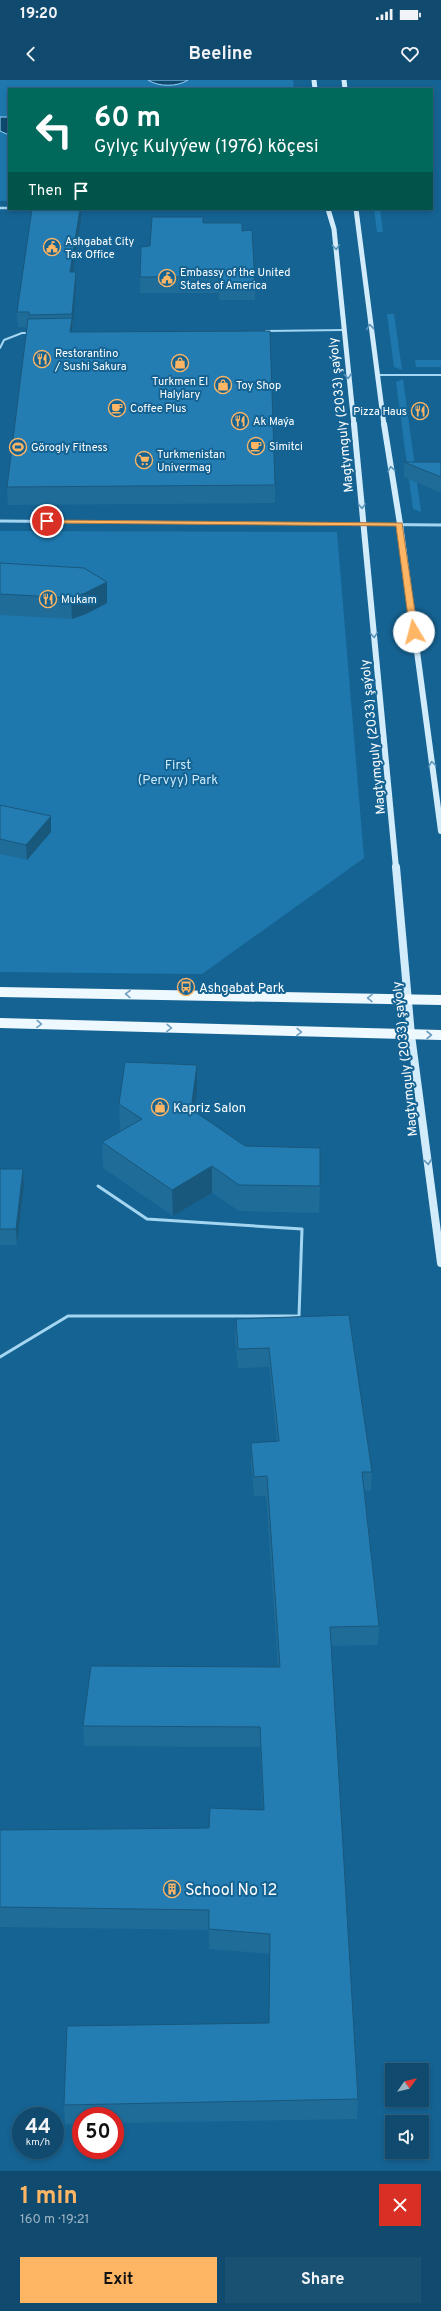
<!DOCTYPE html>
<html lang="en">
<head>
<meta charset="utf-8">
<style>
  :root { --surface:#104a6e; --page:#195173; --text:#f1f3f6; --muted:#9cb3c2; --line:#306281; --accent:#ffb664 }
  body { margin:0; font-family:Overpass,sans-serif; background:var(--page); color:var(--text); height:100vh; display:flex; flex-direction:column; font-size:15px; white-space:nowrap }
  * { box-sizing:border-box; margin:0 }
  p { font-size:13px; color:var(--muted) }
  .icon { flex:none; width:22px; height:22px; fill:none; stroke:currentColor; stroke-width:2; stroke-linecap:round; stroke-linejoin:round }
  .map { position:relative; height:2091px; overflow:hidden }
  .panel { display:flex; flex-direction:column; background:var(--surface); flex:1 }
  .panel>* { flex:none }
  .guide { position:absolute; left:8px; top:8px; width:425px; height:122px; border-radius:0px; box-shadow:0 2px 6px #0003,0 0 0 1px var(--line); background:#00695c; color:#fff; overflow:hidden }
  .needle { width:26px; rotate:56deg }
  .tools { position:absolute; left:385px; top:1983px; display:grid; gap:8px }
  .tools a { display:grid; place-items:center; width:44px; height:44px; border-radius:0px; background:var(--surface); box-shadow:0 2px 6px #0003,0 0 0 1px var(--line); font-size:20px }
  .speed { position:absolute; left:12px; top:2027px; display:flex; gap:8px; font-size:20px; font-weight:700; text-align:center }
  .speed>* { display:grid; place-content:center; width:52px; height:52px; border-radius:50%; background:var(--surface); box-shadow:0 2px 6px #0003,0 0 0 1px var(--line); line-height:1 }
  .speed small { font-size:10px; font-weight:400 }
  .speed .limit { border:6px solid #d22; background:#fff; color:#111 }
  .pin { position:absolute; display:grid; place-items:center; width:34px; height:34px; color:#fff; margin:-17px; border:2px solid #fff; border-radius:50%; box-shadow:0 1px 4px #0007 }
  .me { position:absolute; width:44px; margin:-22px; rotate:352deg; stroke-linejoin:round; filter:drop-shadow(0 0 3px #0008) }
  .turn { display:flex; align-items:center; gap:14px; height:84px; padding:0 20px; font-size:18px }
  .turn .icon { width:52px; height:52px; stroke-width:2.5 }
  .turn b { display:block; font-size:28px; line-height:34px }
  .then { display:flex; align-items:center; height:38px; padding:0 20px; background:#0003; gap:8px; font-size:15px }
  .round { display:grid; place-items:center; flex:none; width:42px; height:42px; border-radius:0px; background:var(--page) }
  .head { display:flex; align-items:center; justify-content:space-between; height:68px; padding:0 20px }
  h1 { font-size:24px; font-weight:700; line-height:30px; color:var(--accent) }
  .action { display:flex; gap:8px; margin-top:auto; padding:8px 20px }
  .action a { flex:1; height:46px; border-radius:0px; background:var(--accent); color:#111; font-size:16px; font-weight:700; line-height:46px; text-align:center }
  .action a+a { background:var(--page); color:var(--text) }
  .status { display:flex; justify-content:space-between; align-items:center; height:28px; padding:0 20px; background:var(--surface); direction:ltr }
  .status svg { height:11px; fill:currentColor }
  header { display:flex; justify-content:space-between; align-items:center; height:52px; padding:0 20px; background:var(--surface); font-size:18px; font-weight:700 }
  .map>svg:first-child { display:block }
  .green { fill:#1e78ad }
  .water { fill:#0e4a70; stroke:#97d3f4 }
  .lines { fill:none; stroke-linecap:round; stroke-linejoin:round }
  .service-far1 { stroke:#a4d5f1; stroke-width:2 }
  .service { stroke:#a4d5f1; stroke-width:3 }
  .minor-far1 { stroke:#a4d5f1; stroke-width:2.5 }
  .minor { stroke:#a4d5f1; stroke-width:3 }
  .secondary-far2 { stroke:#d3ecfc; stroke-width:5 }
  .secondary-far1 { stroke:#d3ecfc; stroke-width:6 }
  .secondary { stroke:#d3ecfc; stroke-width:8 }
  .primary { stroke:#eef8ff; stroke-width:10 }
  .wall { fill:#1f6c99 }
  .shaded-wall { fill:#19587d }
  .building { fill:#247db2; stroke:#19587d }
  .oneway { stroke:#5893b8 }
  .oneway2 { stroke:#6c9fbe }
  .route { fill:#ffb664; stroke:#a67641 }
  .labels { text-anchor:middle; stroke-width:4; stroke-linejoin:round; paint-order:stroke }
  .far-poi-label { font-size:11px; fill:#fff; stroke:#156393; text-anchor:start }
  .street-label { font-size:13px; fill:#fff; stroke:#156393 }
  .park-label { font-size:13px; fill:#cbeafc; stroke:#156393 }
  .poi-label { font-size:13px; fill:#fff; stroke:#156393; text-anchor:start }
  .near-poi-label { font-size:16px; fill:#fff; stroke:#156393; text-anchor:start }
</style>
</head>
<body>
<div class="status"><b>19:20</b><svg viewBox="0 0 49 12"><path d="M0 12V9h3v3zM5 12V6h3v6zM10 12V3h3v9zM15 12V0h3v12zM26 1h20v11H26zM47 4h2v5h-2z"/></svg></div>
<header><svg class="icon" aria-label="back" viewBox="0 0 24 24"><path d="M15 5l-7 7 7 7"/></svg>Beeline<svg class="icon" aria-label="heart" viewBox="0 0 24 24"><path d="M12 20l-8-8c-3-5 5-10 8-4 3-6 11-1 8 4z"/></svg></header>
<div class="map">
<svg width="441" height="2091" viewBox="0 0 441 2091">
  <rect width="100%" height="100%" fill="#156393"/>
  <path class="green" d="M 0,0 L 293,0 L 294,9 L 9,9 L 9,121 L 0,121 Z
    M 374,129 L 380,129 L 383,152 L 377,152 Z
    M 387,234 L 394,234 L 402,290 L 394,287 Z
    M 415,280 L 441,280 L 441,287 L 416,287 Z
    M 403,299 L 421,432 L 413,429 L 396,302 Z
    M 0,451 L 337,452 L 364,778 L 202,894 L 0,892 Z"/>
  <path class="water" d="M 148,0 L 188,0 C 178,7 158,7 148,0 Z
    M 0,37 L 9,37 L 9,55 L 0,51 Z"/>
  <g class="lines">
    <path class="service-far1" d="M 266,251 L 343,250
      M 0,268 L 4,260 L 22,253 L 29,253
      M 377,295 L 441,295"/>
    <path class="service" d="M 0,1277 L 68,1236 L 299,1236 L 302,1149 L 147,1139 L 98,1106"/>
    <path class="minor-far1" d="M 0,128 L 9,128"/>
    <path class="minor" d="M 0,441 L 441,445"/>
    <path class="secondary-far2" d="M 314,0 L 315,9
      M 344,0 L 345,9
      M 328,129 L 334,149 L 354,345
      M 356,129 L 384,345"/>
    <path class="secondary-far1" d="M 354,344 L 396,788
      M 384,344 L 400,444 L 441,751"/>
    <path class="secondary" d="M 396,787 L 411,955 L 441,1183"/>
    <path class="primary" d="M 0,912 L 441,920
      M 0,943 L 441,955"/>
  </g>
  <path class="wall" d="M 32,129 L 81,129 L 81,140 L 73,192 L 76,207 L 72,252 L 275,405 L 275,423 L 8,425 L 7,407 L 27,247 L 18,247 L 17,232 Z
    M 203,143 L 242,151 L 255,203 L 255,220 L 219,220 L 219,213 L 140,213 L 140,197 Z
    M 404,382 L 441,382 L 441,413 L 404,397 Z
    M 0,483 L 107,502 L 107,523 L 86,534 L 72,539 L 0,535 Z
    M 0,725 L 51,752 L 27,780 L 0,774 Z
    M 197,1011 L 194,1032 L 245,1066 L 320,1106 L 319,1133 L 239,1131 L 212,1113 L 173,1136 L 103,1088 L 102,1062 L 121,1051 L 120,1050 L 119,1024 Z
    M 0,1089 L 23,1089 L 24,1106 L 17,1165 L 0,1165 Z
    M 349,1235 L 372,1392 L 371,1411 L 365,1411 L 379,1546 L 378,1565 L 331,1566 L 358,2019 L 357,2039 L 115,2043 L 115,2036 L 81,2036 L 81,2044 L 65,2044 L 64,2025 L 269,1943 L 270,1874 L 209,1869 L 209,1850 L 0,1847 L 0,1750 L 209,1748 L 263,1730 L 260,1667 L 84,1666 L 83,1646 L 278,1587 L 266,1416 L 254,1416 L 251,1382 L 251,1363 L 277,1362 L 269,1287 L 238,1288 L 235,1259 L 236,1239 Z"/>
  <path class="shaded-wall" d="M 80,129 L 81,129 L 81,140 L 71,207 L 70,192 Z
    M 76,192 L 76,207 L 73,250 L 72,234 Z
    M 72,238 L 72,255 L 70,252 Z
    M 107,502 L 107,523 L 86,534 L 72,539 L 71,518 Z
    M 51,736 L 51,752 L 27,780 L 26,765 Z
    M 197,985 L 197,1011 L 191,1056 L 191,1029 Z
    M 212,1086 L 212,1113 L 173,1136 L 172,1110 Z
    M 23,1089 L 24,1106 L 17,1165 L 16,1149 Z"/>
  <path class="building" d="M 32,129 L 80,129 L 70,192 L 76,192 L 72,234 L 29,235 L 29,232 L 17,232 Z
    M 152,137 L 203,137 L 203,143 L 242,143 L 242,151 L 252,150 L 255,203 L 219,203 L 219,197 L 140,197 L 141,167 L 150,166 Z
    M 72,238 L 70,252 L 270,251 L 275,405 L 7,407 L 28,239 Z
    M 404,382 L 441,382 L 441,397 Z
    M 0,483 L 84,488 L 107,502 L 85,513 L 71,518 L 0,514 Z
    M 0,725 L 51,736 L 26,765 L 0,759 Z
    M 125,982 L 197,985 L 191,1029 L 245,1066 L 320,1068 L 320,1106 L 239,1105 L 212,1086 L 172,1110 L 102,1062 L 142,1039 L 119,1024 Z
    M 0,1089 L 23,1089 L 16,1149 L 0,1149 Z
    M 349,1235 L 372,1392 L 362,1392 L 379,1546 L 330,1547 L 358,2019 L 64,2025 L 67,1946 L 269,1943 L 270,1854 L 209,1849 L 209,1830 L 0,1827 L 0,1750 L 209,1748 L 210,1728 L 264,1730 L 260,1647 L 83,1646 L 91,1586 L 280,1587 L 267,1396 L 254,1397 L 251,1363 L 279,1361 L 269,1268 L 238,1269 L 236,1239 Z"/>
  <defs><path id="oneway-chevron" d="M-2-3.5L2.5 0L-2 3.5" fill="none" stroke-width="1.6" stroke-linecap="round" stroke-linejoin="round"/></defs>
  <g class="oneway">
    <use href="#oneway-chevron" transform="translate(336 167) rotate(85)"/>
    <use href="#oneway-chevron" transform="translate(370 247) rotate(-96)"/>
    <use href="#oneway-chevron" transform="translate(348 296) rotate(83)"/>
    <use href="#oneway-chevron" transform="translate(391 389) rotate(-99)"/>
    <use href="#oneway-chevron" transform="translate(362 426) rotate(87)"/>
    <use href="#oneway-chevron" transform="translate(374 555) rotate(84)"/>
    <use href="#oneway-chevron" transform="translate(432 684) rotate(-98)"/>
    <use href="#oneway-chevron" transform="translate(428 1082) rotate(82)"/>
  </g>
  <g class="oneway2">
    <use href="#oneway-chevron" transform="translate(128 914) rotate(-179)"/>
    <use href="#oneway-chevron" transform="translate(370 918) rotate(-179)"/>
    <use href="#oneway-chevron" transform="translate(39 944) rotate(2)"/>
    <use href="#oneway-chevron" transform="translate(169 948) rotate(2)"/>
    <use href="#oneway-chevron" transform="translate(299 952) rotate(2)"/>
    <use href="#oneway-chevron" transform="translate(429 955)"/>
  </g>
  <path class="route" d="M 45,440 L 402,443 L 418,552 L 414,554 L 410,552 L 396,446 L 47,443 Z"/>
  <defs>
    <g id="civic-ring" transform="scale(0.9)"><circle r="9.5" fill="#156393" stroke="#ffb664" stroke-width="1.5"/><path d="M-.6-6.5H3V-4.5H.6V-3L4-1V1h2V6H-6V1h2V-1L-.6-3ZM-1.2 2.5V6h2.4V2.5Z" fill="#ffb664"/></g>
    <g id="restaurant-ring" transform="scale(0.9)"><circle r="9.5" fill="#156393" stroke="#ffb664" stroke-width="1.5"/><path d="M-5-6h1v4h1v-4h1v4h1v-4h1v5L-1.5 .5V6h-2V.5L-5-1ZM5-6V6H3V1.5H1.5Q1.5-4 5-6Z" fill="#ffb664"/></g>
    <g id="shop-ring" transform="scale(0.9)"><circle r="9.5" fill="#156393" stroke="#ffb664" stroke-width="1.5"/><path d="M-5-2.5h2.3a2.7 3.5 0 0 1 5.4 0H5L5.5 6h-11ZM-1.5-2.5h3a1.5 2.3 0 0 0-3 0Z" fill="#ffb664"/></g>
    <g id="cafe-ring" transform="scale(0.9)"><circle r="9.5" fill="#156393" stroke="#ffb664" stroke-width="1.5"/><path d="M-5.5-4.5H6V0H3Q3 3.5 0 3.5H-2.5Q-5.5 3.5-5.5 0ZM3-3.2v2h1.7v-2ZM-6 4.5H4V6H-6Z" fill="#ffb664"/></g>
    <g id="stadium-ring" transform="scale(0.9)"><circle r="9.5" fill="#156393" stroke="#ffb664" stroke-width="1.5"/><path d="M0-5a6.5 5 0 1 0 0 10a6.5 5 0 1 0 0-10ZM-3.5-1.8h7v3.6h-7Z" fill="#ffb664"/></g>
    <g id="supermarket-ring" transform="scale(0.9)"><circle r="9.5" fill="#156393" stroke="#ffb664" stroke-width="1.5"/><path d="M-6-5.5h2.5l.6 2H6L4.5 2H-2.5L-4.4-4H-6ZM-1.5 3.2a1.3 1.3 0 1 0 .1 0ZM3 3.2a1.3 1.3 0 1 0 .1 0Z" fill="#ffb664"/></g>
    <g id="bus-ring" transform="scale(0.9)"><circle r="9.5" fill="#156393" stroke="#ffb664" stroke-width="1.5"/><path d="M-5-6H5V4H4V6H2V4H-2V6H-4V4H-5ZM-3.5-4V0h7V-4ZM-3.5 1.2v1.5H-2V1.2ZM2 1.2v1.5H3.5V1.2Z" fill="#ffb664"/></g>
    <g id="building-ring" transform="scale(0.9)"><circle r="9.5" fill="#156393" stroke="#ffb664" stroke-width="1.5"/><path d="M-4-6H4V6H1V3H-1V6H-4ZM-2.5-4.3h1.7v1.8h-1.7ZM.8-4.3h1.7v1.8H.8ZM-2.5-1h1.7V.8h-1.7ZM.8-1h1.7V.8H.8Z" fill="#ffb664"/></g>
  </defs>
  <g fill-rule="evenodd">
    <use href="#civic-ring" x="52" y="167"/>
    <use href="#civic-ring" x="167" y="198"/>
    <use href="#restaurant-ring" x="42" y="279"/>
    <use href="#shop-ring" x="180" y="283"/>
    <use href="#shop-ring" x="223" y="305"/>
    <use href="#cafe-ring" x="117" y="328"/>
    <use href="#restaurant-ring" x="420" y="331"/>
    <use href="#restaurant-ring" x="240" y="341"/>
    <use href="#cafe-ring" x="256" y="366"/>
    <use href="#stadium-ring" x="18" y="367"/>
    <use href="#supermarket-ring" x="144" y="380"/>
    <use href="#restaurant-ring" x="48" y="519"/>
    <use href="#bus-ring" x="186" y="907"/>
    <use href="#shop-ring" x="160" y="1027"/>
    <use href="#building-ring" x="172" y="1809"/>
  </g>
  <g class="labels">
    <g class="far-poi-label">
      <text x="65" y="165">Ashgabat City<tspan x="65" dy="13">Tax Office</tspan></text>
      <text x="180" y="196">Embassy of the United<tspan x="180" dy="13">States of America</tspan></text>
      <text x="55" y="277">Restorantino<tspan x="55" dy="13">/ Sushi Sakura</tspan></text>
      <text x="180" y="305" text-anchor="middle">Turkmen El<tspan x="180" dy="13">Halylary</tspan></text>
      <text x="236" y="309">Toy Shop</text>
      <text x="130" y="332">Coffee Plus</text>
      <text x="407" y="335" text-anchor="end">Pizza Haus</text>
      <text x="253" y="345">Ak Maýa</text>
      <text x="269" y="370">Simitci</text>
      <text x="31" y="371">Görogly Fitness</text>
      <text x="157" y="378">Turkmenistan<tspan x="157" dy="13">Univermag</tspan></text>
      <text x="61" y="523">Mukam</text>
    </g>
    <g class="street-label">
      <text transform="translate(340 335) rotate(-96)" y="5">Magtymguly (2033) şaýoly</text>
      <text transform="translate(372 657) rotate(-96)" y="5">Magtymguly (2033) şaýoly</text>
      <text transform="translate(404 979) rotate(-96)" y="5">Magtymguly (2033) şaýoly</text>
    </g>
    <g class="park-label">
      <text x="178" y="689">First<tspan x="178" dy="15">(Pervyy) Park</tspan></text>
    </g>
    <g class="poi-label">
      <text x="199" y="912">Ashgabat Park</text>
      <text x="173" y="1032">Kapriz Salon</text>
    </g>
    <g class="near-poi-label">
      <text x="185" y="1815">School No 12</text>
    </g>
  </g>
</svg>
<div class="tools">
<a><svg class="needle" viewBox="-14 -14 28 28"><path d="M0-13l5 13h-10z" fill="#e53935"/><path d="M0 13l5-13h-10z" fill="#9cb3c2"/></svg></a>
<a><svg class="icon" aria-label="sound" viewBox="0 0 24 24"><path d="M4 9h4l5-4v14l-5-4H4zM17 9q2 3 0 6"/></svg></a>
</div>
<div class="speed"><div>44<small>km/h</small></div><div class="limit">50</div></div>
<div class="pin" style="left:47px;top:441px;background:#d93025"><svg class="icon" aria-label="arrive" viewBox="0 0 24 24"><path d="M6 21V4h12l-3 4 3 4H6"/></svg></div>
<svg class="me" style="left:414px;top:552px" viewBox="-20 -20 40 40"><circle r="19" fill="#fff"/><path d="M0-13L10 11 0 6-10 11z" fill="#ffb664"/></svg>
<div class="guide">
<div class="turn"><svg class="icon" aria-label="left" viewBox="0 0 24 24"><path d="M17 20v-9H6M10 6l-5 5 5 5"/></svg><div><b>60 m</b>Gylyç Kulyýew (1976) köçesi</div></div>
<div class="then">Then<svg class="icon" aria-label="arrive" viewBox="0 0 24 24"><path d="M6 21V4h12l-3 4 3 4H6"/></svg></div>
</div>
</div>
<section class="panel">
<div class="head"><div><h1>1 min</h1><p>160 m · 19:21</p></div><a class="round" style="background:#d93025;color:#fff"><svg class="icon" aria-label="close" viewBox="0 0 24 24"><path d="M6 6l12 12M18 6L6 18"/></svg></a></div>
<div class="action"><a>Exit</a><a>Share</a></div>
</section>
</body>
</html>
